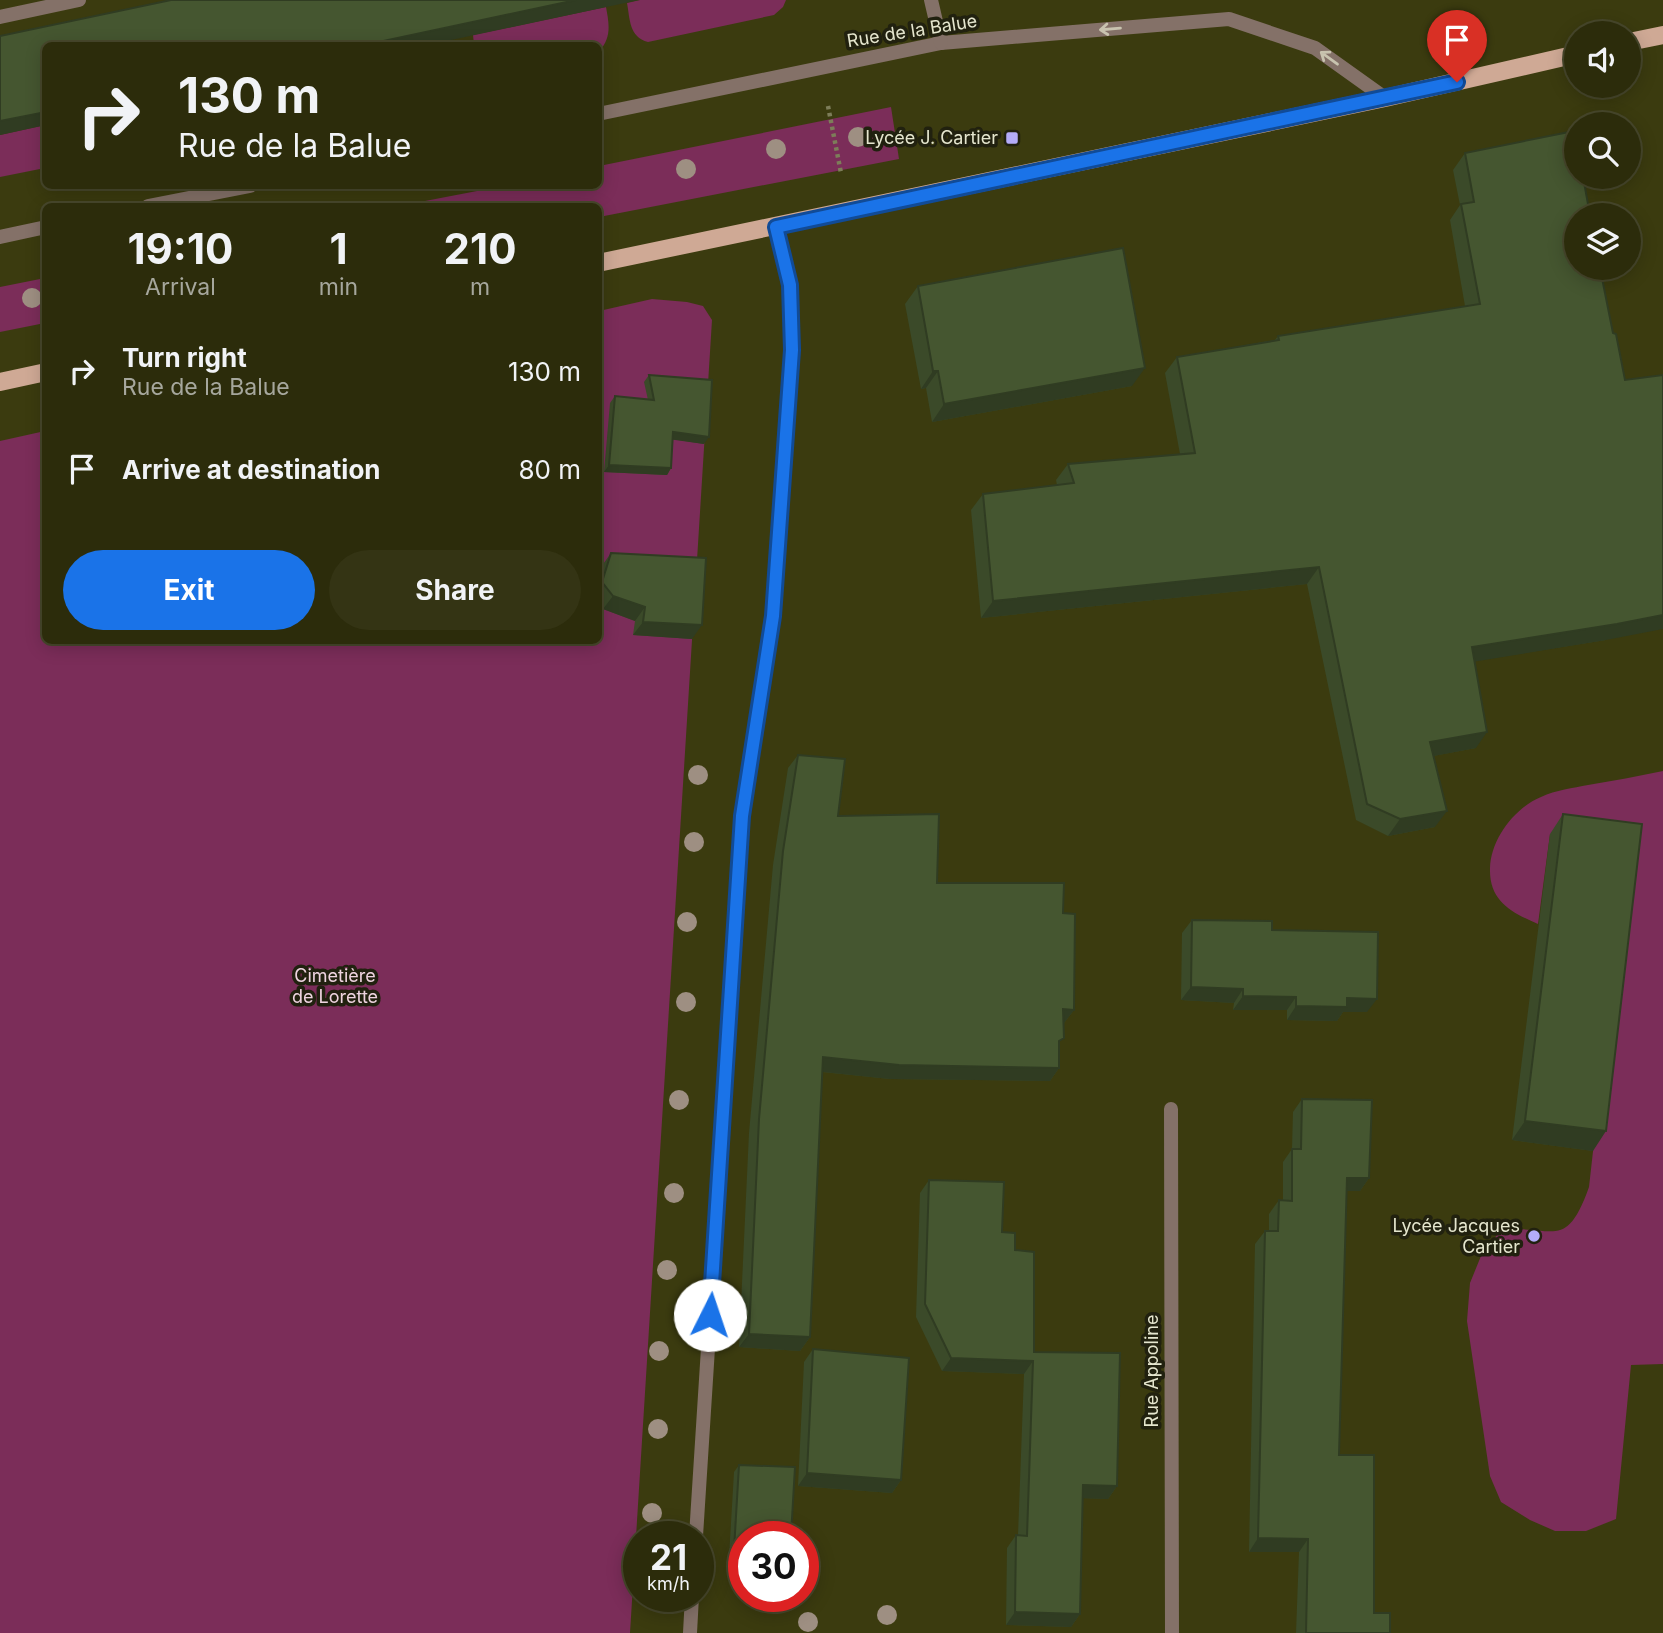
<!DOCTYPE html>
<html lang="en">
<head>
<meta charset="utf-8">
<style>
  :root { --surface:#2c2c0b; --page:#343414; --text:#f1f3f6; --muted:#a6a79d; --line:#48482c; --accent:#1a73e8 }
  body { margin:0; font-family:Inter,sans-serif; background:var(--page); color:var(--text); height:100vh; display:flex; flex-direction:column; font-size:26px; white-space:nowrap }
  * { box-sizing:border-box; margin:0 }
  p { font-size:23px; color:var(--muted) }
  .icon { flex:none; width:38px; height:38px; fill:none; stroke:currentColor; stroke-width:2; stroke-linecap:round; stroke-linejoin:round }
  .map { position:relative; flex:1; overflow:hidden }
  .panel { position:absolute; left:42px; top:203px; width:560px; height:441px; display:flex; flex-direction:column; background:var(--surface); border-radius:10px; box-shadow:0 4px 18px #0003,0 0 0 2px var(--line) }
  .panel>* { flex:none }
  .hud { position:absolute; left:42px; top:42px; width:560px; height:147px; border-radius:10px; box-shadow:0 4px 18px #0003,0 0 0 2px var(--line); background:#2c2c0b; color:var(--text); overflow:hidden }
  .fabs { position:absolute; left:1564px; top:21px; display:grid; gap:14px }
  .fabs a { display:grid; place-items:center; width:77px; height:77px; border-radius:50%; background:var(--surface); box-shadow:0 4px 18px #0003,0 0 0 2px var(--line); font-size:35px }
  .speed { position:absolute; left:623px; top:1521px; display:flex; gap:14px; font-size:35px; font-weight:700; text-align:center }
  .speed>* { display:grid; place-content:center; width:91px; height:91px; border-radius:50%; background:var(--surface); box-shadow:0 4px 18px #0003,0 0 0 2px var(--line); line-height:1 }
  .speed small { font-size:18px; font-weight:400 }
  .speed .limit { border:10px solid #d22; background:#fff; color:#111 }
  .pin { position:absolute; display:grid; place-items:center; width:60px; height:60px; color:#fff; margin:-72px -30px; border-radius:50% 50% 50% 0; rotate:-45deg; box-shadow:0 0 7px #0007 }
  .pin .icon { rotate:45deg }
  .me { position:absolute; width:77px; margin:-38px; rotate:4deg; stroke-linejoin:round; filter:drop-shadow(0 0 5px #0008) }
  .turn { display:flex; align-items:center; gap:24px; height:147px; padding:0 21px; font-size:32px }
  .turn .icon { width:91px; height:91px; stroke-width:2.5 }
  .turn b { display:block; font-size:49px; line-height:60px }
  .eta { display:flex; justify-content:space-evenly; align-items:center; height:119px; text-align:center }
  .eta b { font-size:42px; font-weight:700; line-height:49px }
  .button { display:flex; gap:14px; margin-top:auto; padding:14px 21px }
  .button a { flex:1; height:80px; border-radius:42px; background:var(--accent); color:#fff; font-size:28px; font-weight:700; line-height:80px; text-align:center }
  .button a+a { background:var(--page); color:var(--text) }
  ul { padding:0; list-style:none }
  li { display:flex; align-items:center; gap:21px; height:98px; padding:0 21px }
  li div { flex:1 }
  li b { display:block; font-size:26px }
  li em { font-style:normal }
  .map>svg:first-child { display:block }
  .green { fill:#7b2d59 }
  .lines { fill:none; stroke-linecap:round; stroke-linejoin:round }
  .path { stroke:#7d7d59; stroke-width:4.5; stroke-dasharray:3.5 3.5; stroke-linecap:butt }
  .lane { stroke:#847168; stroke-width:14 }
  .street { stroke:#847168; stroke-width:14 }
  .primary { stroke:#cfa995; stroke-width:18 }
  .tree { fill:#9e8f82 }
  .wall { fill:#3b4a29 }
  .shaded-wall { fill:#303c22 }
  .building { fill:#455630; stroke:#303c22; stroke-width:2 }
  .oneway { stroke:#c8c3af }
  .route-casing { stroke:#114b97; stroke-width:18 }
  .route { stroke:#1a73e8; stroke-width:12 }
  .poi-dot { fill:#b4acf9; stroke:#21210f; stroke-width:2.5 }
  .labels { text-anchor:middle; stroke-width:7; stroke-linejoin:round; paint-order:stroke }
  .street-label { font-size:18px; fill:#e5e6ce; stroke:#21210f }
  .poi-label { font-size:18px; fill:#e5e6ce; stroke:#21210f; text-anchor:end }
  .park-label { font-size:18px; fill:#efd4e0; stroke:#21210f }
</style>
</head>
<body>
<div class="map">
<svg width="1663" height="1633" viewBox="0 0 1663 1633">
  <rect width="100%" height="100%" fill="#3b3b0f"/>
  <path class="green" d="M 640,0 L 786,0 L 783,7 L 774,15 L 648,42 C 629,37 630,19 627,3 Z
    M 606,7 C 609,23 612,38 599,51 L 598,46 L 474,45 L 473,35 Z
    M 891,107 L 899,159 L 599,217 L 598,206 L 399,206 L 503,186 L 598,186 L 599,166 Z
    M 45,125 L 45,168 L 0,177 L 0,135 Z
    M 45,278 L 45,323 L 0,332 L 0,287 Z
    M 652,299 L 687,302 L 703,306 L 712,320 L 630,1633 L 0,1633 L 0,441 L 45,431 L 46,640 L 598,640 L 599,311 Z
    M 1663,771 L 1663,1364 L 1631,1365 L 1616,1519 L 1586,1531 L 1555,1531 L 1530,1520 L 1501,1502 L 1490,1476 L 1467,1321 L 1470,1283 L 1481,1256 L 1500,1231 C 1551,1222 1565,1255 1589,1187 L 1624,876 L 1550,834 L 1538,924 C 1511,912 1489,901 1490,868 C 1491,839 1514,808 1541,797 C 1556,790 1573,788 1588,785 C 1613,781 1638,776 1663,771 Z"/>
  <g class="lines">
    <path class="path" d="M 828,106 L 841,173"/>
    <path class="lane" d="M 0,17 L 79,0
      M 598,114 L 941,43 L 1229,19 L 1315,48 L 1385,98
      M 148,206 L 250,186
      M 0,237 L 46,227"/>
    <path class="street" d="M 931,0 L 941,43
      M 1171,1109 L 1172,1633
      M 696,1536 L 742,816 L 773,616 L 792,350 L 790,285 L 777,227
      M 690,1633 L 692,1596"/>
    <path class="primary" d="M 1629,42 L 1663,35
      M 598,263 L 1385,98 L 1577,54
      M 0,382 L 46,372"/>
  </g>
  <g class="tree">
    <circle cx="858" cy="137" r="10"/>
    <circle cx="776" cy="149" r="10"/>
    <circle cx="686" cy="169" r="10"/>
    <circle cx="32" cy="298" r="10"/>
    <circle cx="698" cy="775" r="10"/>
    <circle cx="694" cy="842" r="10"/>
    <circle cx="687" cy="922" r="10"/>
    <circle cx="686" cy="1002" r="10"/>
    <circle cx="679" cy="1100" r="10"/>
    <circle cx="674" cy="1193" r="10"/>
    <circle cx="667" cy="1270" r="10"/>
    <circle cx="659" cy="1351" r="10"/>
    <circle cx="658" cy="1429" r="10"/>
    <circle cx="652" cy="1513" r="10"/>
    <circle cx="887" cy="1615" r="10"/>
    <circle cx="808" cy="1622" r="10"/>
  </g>
  <path class="wall" d="M 1465,153 L 1606,640 L 1474,661 L 1476,748 L 1433,756 L 1435,827 L 1388,836 L 1356,820 L 1307,584 L 981,618 L 971,510 L 983,494 L 1057,485 L 1056,480 L 1068,464 L 1180,454 L 1165,373 L 1177,357 L 1275,340 L 1278,336 L 1465,306 L 1450,220 L 1460,205 L 1453,170 Z
    M 918,286 L 1132,386 L 932,422 L 926,388 L 921,389 L 905,304 Z
    M 649,375 L 704,444 L 672,439 L 671,468 L 667,475 L 604,472 L 610,403 L 615,396 L 648,400 L 644,382 Z
    M 611,553 L 692,639 L 633,635 L 635,621 L 603,609 L 598,603 L 598,575 L 601,567 Z
    M 798,755 L 838,816 L 937,883 L 1063,913 L 1074,1010 L 1064,1023 L 1059,1045 L 1059,1068 L 1050,1081 L 890,1079 L 822,1072 L 810,1337 L 800,1351 L 739,1347 L 749,1133 L 773,865 L 788,768 Z
    M 1563,814 L 1593,1151 L 1512,1140 L 1550,834 Z
    M 1192,920 L 1272,930 L 1367,1012 L 1343,1012 L 1337,1021 L 1287,1020 L 1287,1010 L 1233,1010 L 1234,1003 L 1181,1000 L 1182,933 Z
    M 1302,1099 L 1369,1178 L 1360,1191 L 1347,1191 L 1339,1455 L 1374,1613 L 1390,1633 L 1296,1633 L 1299,1552 L 1249,1552 L 1255,1244 L 1265,1231 L 1269,1231 L 1269,1214 L 1279,1200 L 1283,1201 L 1283,1162 L 1292,1149 L 1293,1112 Z
    M 929,1180 L 1002,1232 L 1015,1250 L 1034,1352 L 1117,1486 L 1108,1499 L 1082,1498 L 1080,1614 L 1071,1627 L 1006,1625 L 1007,1548 L 1016,1535 L 1018,1535 L 1024,1374 L 942,1371 L 916,1317 L 920,1193 Z
    M 813,1349 L 901,1480 L 892,1493 L 798,1486 L 804,1362 Z
    M 739,1465 L 791,1536 L 729,1557 L 734,1472 Z"/>
  <path class="shaded-wall" d="M 576,0 L 639,0 L 423,46 L 360,46 Z
    M 46,112 L 46,125 L 0,135 L 0,121 Z
    M 1145,368 L 1132,386 L 932,422 L 944,404 Z
    M 933,371 L 938,371 L 926,388 L 921,389 Z
    M 673,432 L 709,437 L 704,444 L 668,439 Z
    M 609,465 L 671,468 L 667,475 L 604,472 Z
    M 1319,567 L 1307,584 L 981,618 L 993,601 Z
    M 613,596 L 645,607 L 635,621 L 603,609 Z
    M 1663,615 L 1663,629 L 1606,640 L 1460,664 L 1472,647 Z
    M 643,622 L 702,625 L 692,639 L 633,635 Z
    M 1487,732 L 1476,748 L 1418,759 L 1430,742 Z
    M 1447,811 L 1435,827 L 1388,836 L 1400,819 Z
    M 1191,987 L 1243,989 L 1234,1003 L 1181,1000 Z
    M 1243,996 L 1296,997 L 1287,1010 L 1233,1010 Z
    M 1347,998 L 1377,999 L 1367,1012 L 1343,1012 L 1337,1021 L 1287,1020 L 1296,1006 Z
    M 1063,1009 L 1074,1010 L 1064,1023 L 1054,1022 Z
    M 823,1057 L 1059,1068 L 1050,1081 L 890,1079 L 814,1071 Z
    M 1525,1121 L 1606,1131 L 1593,1151 L 1512,1140 Z
    M 1347,1178 L 1369,1178 L 1360,1191 L 1338,1191 Z
    M 749,1334 L 810,1337 L 800,1351 L 739,1347 Z
    M 951,1358 L 1033,1361 L 1024,1374 L 942,1371 Z
    M 807,1473 L 901,1480 L 892,1493 L 798,1486 Z
    M 1083,1485 L 1117,1486 L 1108,1499 L 1073,1498 Z
    M 1258,1538 L 1308,1539 L 1299,1552 L 1249,1552 Z
    M 734,1550 L 744,1550 L 744,1558 L 729,1557 Z
    M 1015,1612 L 1080,1614 L 1071,1627 L 1006,1625 Z"/>
  <path class="building" d="M 171,0 L 576,0 L 360,46 L 46,46 L 46,112 L 0,121 L 0,36 Z
    M 1574,131 L 1577,151 L 1577,177 L 1581,177 L 1582,182 L 1584,182 L 1590,215 L 1577,215 L 1577,268 L 1600,268 L 1613,333 L 1616,334 L 1625,380 L 1663,375 L 1663,615 L 1617,624 L 1472,647 L 1487,732 L 1430,742 L 1447,811 L 1400,819 L 1367,804 L 1319,567 L 993,601 L 983,494 L 1074,483 L 1068,464 L 1195,453 L 1177,357 L 1279,340 L 1278,336 L 1480,304 L 1461,204 L 1474,202 L 1465,153 Z
    M 1123,248 L 1145,368 L 944,404 L 938,371 L 933,371 L 918,286 Z
    M 649,375 L 712,380 L 709,437 L 673,432 L 671,468 L 609,465 L 615,396 L 654,400 Z
    M 611,553 L 706,558 L 702,625 L 643,622 L 645,607 L 613,596 L 602,582 Z
    M 798,755 L 845,759 L 838,816 L 939,814 L 937,883 L 1064,883 L 1063,913 L 1075,914 L 1074,1010 L 1063,1009 L 1064,1038 L 1059,1041 L 1059,1068 L 899,1065 L 823,1057 L 810,1337 L 749,1334 L 759,1119 L 783,851 Z
    M 1563,814 L 1642,824 L 1606,1131 L 1525,1121 Z
    M 1192,920 L 1272,921 L 1272,930 L 1378,932 L 1377,999 L 1347,998 L 1347,1007 L 1296,1006 L 1296,997 L 1243,996 L 1243,989 L 1191,987 Z
    M 1302,1099 L 1372,1100 L 1369,1178 L 1347,1178 L 1339,1455 L 1374,1455 L 1374,1613 L 1390,1613 L 1390,1633 L 1306,1633 L 1308,1539 L 1258,1538 L 1265,1231 L 1278,1231 L 1279,1200 L 1292,1201 L 1292,1149 L 1301,1149 Z
    M 929,1180 L 1004,1182 L 1002,1232 L 1015,1233 L 1015,1250 L 1034,1252 L 1034,1352 L 1120,1353 L 1117,1486 L 1083,1485 L 1080,1614 L 1015,1612 L 1016,1535 L 1027,1536 L 1033,1361 L 951,1358 L 925,1304 Z
    M 813,1349 L 909,1358 L 901,1480 L 807,1473 Z
    M 739,1465 L 795,1467 L 791,1536 L 744,1536 L 744,1550 L 734,1550 Z"/>
  <defs><path id="oneway-shaft" d="M-6 0H5M1.5-3L5.5 0L1.5 3" fill="none" stroke-width="1.6" stroke-linecap="round" stroke-linejoin="round" transform="scale(1.75)"/></defs>
  <g class="oneway">
    <use href="#oneway-shaft" transform="translate(1110 29) rotate(175)"/>
    <use href="#oneway-shaft" transform="translate(1329 58) rotate(-144)"/>
  </g>
  <g class="lines">
    <g class="route-casing">
      <path id="route" d="M 710,1315 L 742,816 L 773,616 L 792,350 L 790,285 L 776,227 L 1457,82"/>
    </g>
    <use href="#route" class="route"/>
  </g>
  <g class="poi-dot">
    <rect x="1005" y="131" width="14" height="14" rx="3.5"/>
    <circle cx="1534" cy="1236" r="7"/>
  </g>
  <g class="labels">
    <g class="street-label">
      <text transform="translate(912 31) rotate(-9)" y="6">Rue de la Balue</text>
      <text transform="translate(1152 1371) rotate(-90)" y="6">Rue Appoline</text>
    </g>
    <g class="poi-label">
      <text x="998" y="144">Lycée J. Cartier</text>
      <text x="1520" y="1232">Lycée Jacques<tspan x="1520" dy="21">Cartier</tspan></text>
    </g>
    <g class="park-label">
      <text x="335" y="982">Cimetière<tspan x="335" dy="21">de Lorette</tspan></text>
    </g>
  </g>
</svg>
<div class="fabs">
<a><svg class="icon" aria-label="sound" viewBox="0 0 24 24"><path d="M4 9h4l5-4v14l-5-4H4zM17 9q2 3 0 6"/></svg></a>
<a><svg class="icon" aria-label="search" viewBox="0 0 24 24"><circle cx="10" cy="10" r="6"/><path d="M15 15l6 6"/></svg></a>
<a><svg class="icon" aria-label="layers" viewBox="0 0 24 24"><path d="M12 4l9 5-9 5-9-5zM3 14l9 5 9-5"/></svg></a>
</div>
<div class="speed"><div>21<small>km/h</small></div><div class="limit">30</div></div>
<div class="pin" style="left:1457px;top:82px;background:#d93025"><svg class="icon" aria-label="arrive" viewBox="0 0 24 24"><path d="M6 21V4h12l-3 4 3 4H6"/></svg></div>
<svg class="me" style="left:710px;top:1315px" viewBox="-20 -20 40 40"><circle r="19" fill="#fff"/><path d="M0-13L10 11 0 6-10 11z" fill="#1a73e8"/></svg>
<div class="hud">
<div class="turn"><svg class="icon" aria-label="right" viewBox="0 0 24 24"><path d="M7 20v-9h11M14 6l5 5-5 5"/></svg><div><b>130 m</b>Rue de la Balue</div></div>
</div>
<section class="panel">
<div class="eta">
<div><b>19:10</b><p>Arrival</p></div>
<div><b>1</b><p>min</p></div>
<div><b>210</b><p>m</p></div>
</div>
<ul>
<li><svg class="icon" aria-label="right" viewBox="0 0 24 24"><path d="M7 20v-9h11M14 6l5 5-5 5"/></svg><div><b>Turn right</b><p>Rue de la Balue</p></div><em>130 m</em></li>
<li><svg class="icon" aria-label="arrive" viewBox="0 0 24 24"><path d="M6 21V4h12l-3 4 3 4H6"/></svg><div><b>Arrive at destination</b></div><em>80 m</em></li>
</ul>
<div class="button"><a>Exit</a><a>Share</a></div>
</section>
</div>
</body>
</html>
